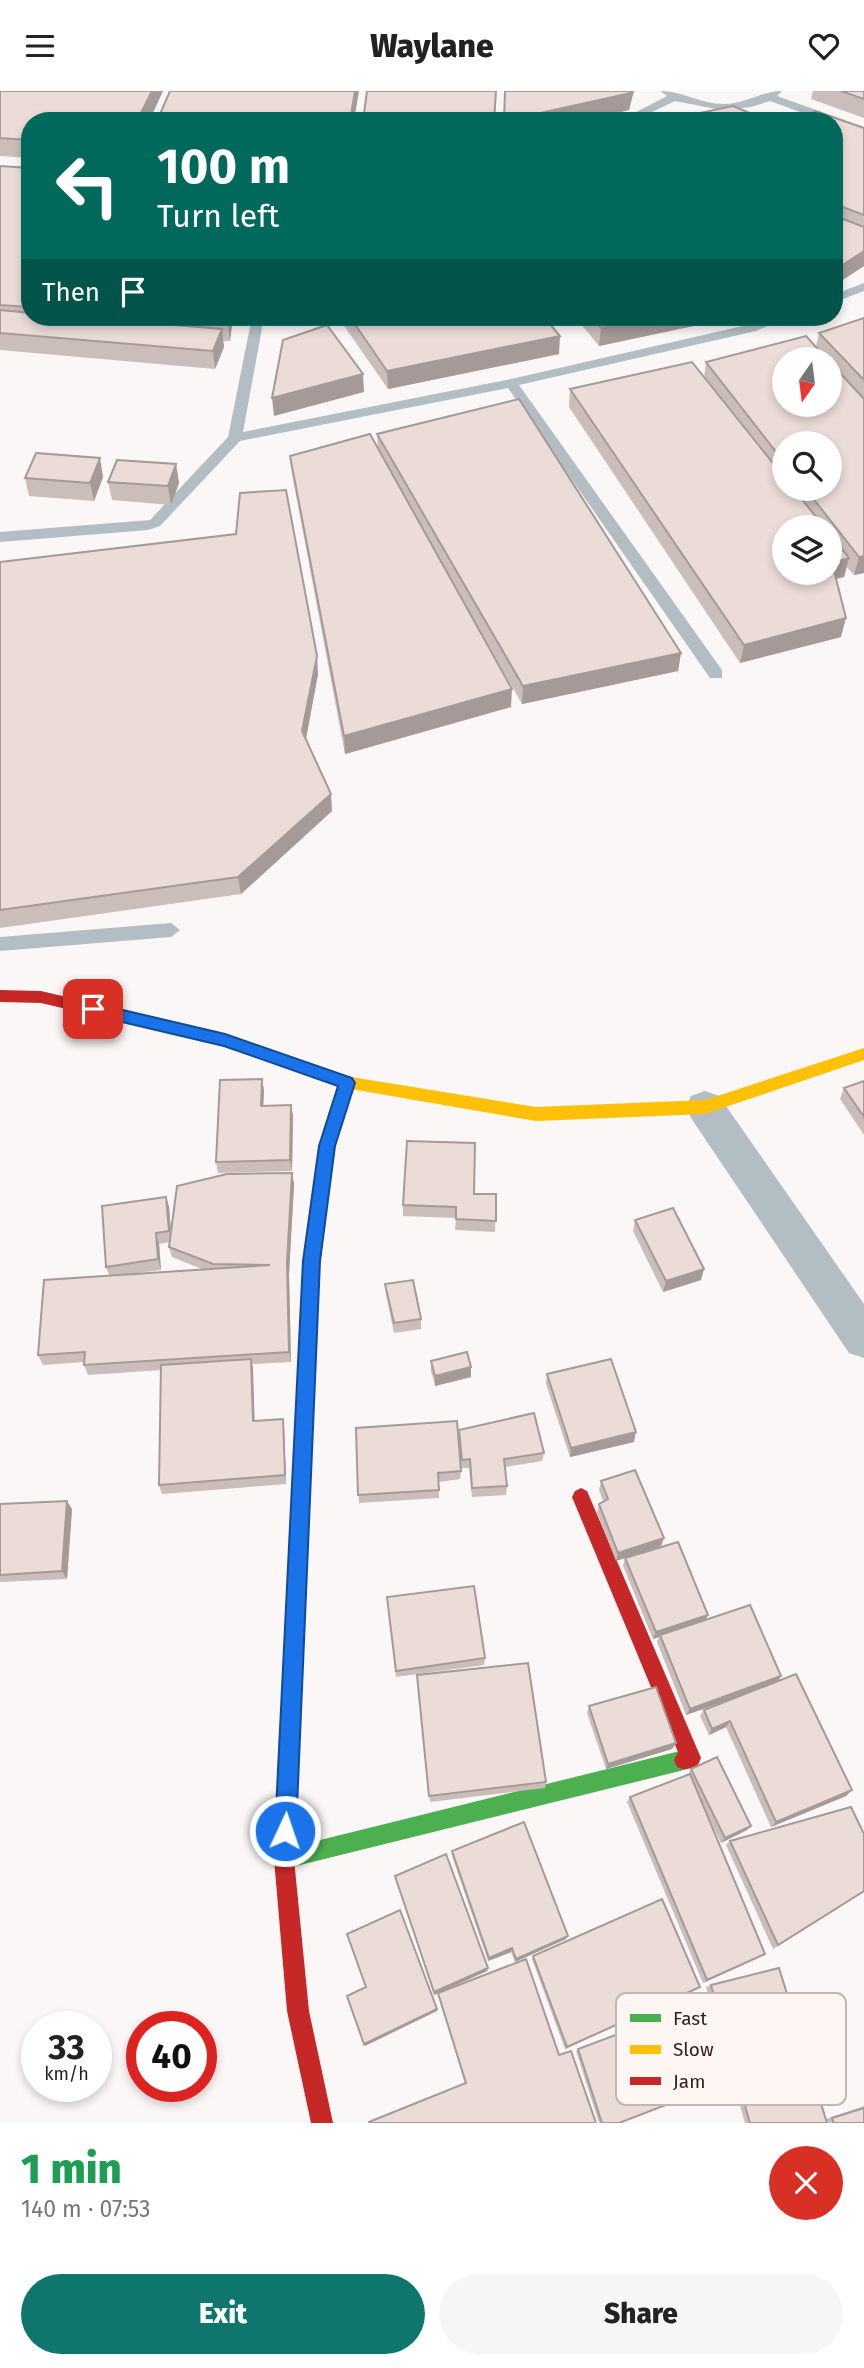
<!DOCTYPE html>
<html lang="en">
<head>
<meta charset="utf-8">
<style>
  :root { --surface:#fff; --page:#f6f6f6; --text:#222; --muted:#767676; --accent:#0f766e }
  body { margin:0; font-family:"Fira Sans",sans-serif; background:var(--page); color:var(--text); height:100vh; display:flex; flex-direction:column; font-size:26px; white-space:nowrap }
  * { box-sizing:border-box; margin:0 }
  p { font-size:23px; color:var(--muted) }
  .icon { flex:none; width:38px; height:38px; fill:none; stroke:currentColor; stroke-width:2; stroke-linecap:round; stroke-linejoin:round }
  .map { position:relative; height:2032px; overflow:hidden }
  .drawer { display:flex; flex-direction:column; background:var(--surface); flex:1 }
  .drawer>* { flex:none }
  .guide { position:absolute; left:21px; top:21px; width:822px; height:214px; border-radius:28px; box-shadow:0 4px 10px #0003; background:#00695c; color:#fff; overflow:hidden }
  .needle { width:46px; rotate:194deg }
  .controls { position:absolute; left:772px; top:256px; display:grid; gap:14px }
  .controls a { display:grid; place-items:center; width:70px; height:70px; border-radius:50%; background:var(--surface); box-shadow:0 4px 10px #0003; font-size:35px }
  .speed { position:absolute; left:21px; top:1920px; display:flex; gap:14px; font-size:35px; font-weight:700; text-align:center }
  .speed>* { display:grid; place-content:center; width:91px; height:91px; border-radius:50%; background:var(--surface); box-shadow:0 4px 10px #0003; line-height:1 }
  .speed small { font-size:18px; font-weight:400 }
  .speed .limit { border:10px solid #d22; background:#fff; color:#111 }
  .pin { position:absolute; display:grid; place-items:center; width:60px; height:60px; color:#fff; margin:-30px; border-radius:14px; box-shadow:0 4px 10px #0006 }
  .me { position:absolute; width:77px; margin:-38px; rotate:3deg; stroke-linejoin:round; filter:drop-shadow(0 0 5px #0008) }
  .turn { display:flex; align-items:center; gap:24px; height:147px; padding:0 21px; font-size:32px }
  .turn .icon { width:91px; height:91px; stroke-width:2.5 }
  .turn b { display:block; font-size:49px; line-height:60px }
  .then { display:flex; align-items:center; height:66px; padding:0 21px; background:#0003; gap:14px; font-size:26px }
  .round { display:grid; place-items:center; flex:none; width:74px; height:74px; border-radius:37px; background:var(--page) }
  .overview { display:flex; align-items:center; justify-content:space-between; height:119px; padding:0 21px }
  h1 { font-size:42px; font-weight:800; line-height:52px; color:#1e9e55 }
  .action { display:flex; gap:14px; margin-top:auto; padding:14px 21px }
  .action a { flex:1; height:80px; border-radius:42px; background:var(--accent); color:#fff; font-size:28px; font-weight:800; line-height:80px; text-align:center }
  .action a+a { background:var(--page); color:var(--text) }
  header { display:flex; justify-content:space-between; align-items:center; height:91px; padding:0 21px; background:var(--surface); font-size:32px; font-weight:800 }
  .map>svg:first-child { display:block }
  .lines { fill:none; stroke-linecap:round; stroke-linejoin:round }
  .lane { fill:#b2bdc4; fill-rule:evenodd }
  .street { fill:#b2bdc4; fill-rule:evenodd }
  .fast { fill:#4caf50; fill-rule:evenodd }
  .slow { fill:#ffc107; fill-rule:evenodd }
  .jam { fill:#c62828; fill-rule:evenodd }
  .wall { fill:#cbbdba; fill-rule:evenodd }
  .shaded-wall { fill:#a59a97 }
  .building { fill:#ecdcd8; stroke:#a59a97; stroke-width:2 }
  .route { fill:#1a73e8; stroke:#114b97; stroke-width:2 }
  .key { fill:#fef6f3; stroke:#c0b6b2; stroke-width:2 }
  .key-label { font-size:19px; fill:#2e1f1b }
</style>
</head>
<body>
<header><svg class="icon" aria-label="menu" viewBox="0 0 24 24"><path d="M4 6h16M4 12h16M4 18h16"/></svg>Waylane<svg class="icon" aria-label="heart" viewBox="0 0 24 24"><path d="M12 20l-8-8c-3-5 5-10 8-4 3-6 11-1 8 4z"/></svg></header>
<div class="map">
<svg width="864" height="2032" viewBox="0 0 864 2032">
  <rect width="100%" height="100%" fill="#fbf7f6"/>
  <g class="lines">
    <path class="lane" d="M 660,0 C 682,0 701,13 724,13 C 745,13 762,0 782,0 L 777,5 L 864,36 L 864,43 L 835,33 L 835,30 L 825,30 L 770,10 L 751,16 L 721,19 L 675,10 L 633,30 L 619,30 L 667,5 Z
      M 864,192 L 864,200 L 835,211 L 835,203 Z
      M 252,226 L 264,226 L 243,341 L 511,288 L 747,234 L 771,226 L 789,226 L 756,240 L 519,294 L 722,579 L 722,587 L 710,587 L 508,297 L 240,350 L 160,435 L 148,439 L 0,451 L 0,441 L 150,429 L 228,346 Z
      M 171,832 L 180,839 L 171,846 L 0,860 L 0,846 Z"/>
    <path class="street" d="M 705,1000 L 719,1005 L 864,1213 L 864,1267 L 849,1262 L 691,1027 L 686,1016 L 691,1005 Z"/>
    <path class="fast" d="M 347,986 L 353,987 L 355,992 L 335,1055 L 328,1108 L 326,1113 L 320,1115 L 314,1113 L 312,1108 L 319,1055 L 339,992 L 341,987 Z
      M 684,1659 L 691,1662 L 694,1669 L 691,1676 L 684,1679 L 284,1778 L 277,1775 L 274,1768 L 277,1761 L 284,1758 Z"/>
    <path class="slow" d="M 864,957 L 864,969 L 705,1023 L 536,1030 L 345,997 L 339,996 L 337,991 L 339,986 L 345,985 L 536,1016 L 705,1009 Z
      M 320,1101 L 326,1103 L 328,1108 L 320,1170 L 304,1562 L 301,1569 L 294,1572 L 287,1569 L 284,1562 L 304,1170 L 312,1108 L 314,1103 Z"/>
    <path class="jam" d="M 0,899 L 41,900 L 225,943 L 351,986 L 353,991 L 351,996 L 345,997 L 224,955 L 41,912 L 0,911 Z
      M 581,1397 L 587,1400 L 701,1667 L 698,1674 C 690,1678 685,1680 677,1676 L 674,1669 L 678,1661 L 572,1406 L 575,1400 Z
      M 294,1552 L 301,1555 L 304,1562 L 294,1768 L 309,1920 L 333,2032 L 311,2032 L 287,1920 L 274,1768 L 284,1562 L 287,1555 Z"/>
  </g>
  <path class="wall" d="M 0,0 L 163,0 L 149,30 L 30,30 L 30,67 L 0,65 Z
    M 813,0 L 864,0 L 864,27 L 811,8 Z
    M 835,30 L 864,37 L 864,175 L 835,194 Z
    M 0,75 L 30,77 L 30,226 L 233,226 L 230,250 L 223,250 L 224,256 L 215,278 L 0,259 Z
    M 338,226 L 544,226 L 559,263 L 388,298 Z
    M 575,226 L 736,226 L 599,255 Z
    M 864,227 L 864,482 L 854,484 L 847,476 L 844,486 L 836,488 L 841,546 L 740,572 L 569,316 L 570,298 L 704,286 L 706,271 L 816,256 L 819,242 ZM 784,268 L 830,268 L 830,313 ZM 784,352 L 830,397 L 784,397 ZM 784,436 L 830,436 L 830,481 Z
    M 377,343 L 681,562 L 678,580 L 522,613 L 472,525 L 511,616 L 345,663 L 292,383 L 290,365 L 378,357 Z
    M 176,373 L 179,392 L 171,414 L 112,409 L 108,391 Z
    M 103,386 L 94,410 L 29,405 L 25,387 Z
    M 0,471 L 318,583 L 306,648 L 332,720 L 241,803 L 0,837 Z
    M 864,990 L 864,1044 L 840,1008 L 844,997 Z
    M 264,999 L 263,1014 L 291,1014 L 293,1025 L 292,1080 L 218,1082 L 216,1071 Z
    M 292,1082 L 294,1093 L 289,1183 L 291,1271 L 252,1273 L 254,1330 L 283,1328 L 284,1337 L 286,1393 L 162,1403 L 159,1394 L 161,1279 L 88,1284 L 84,1274 L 84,1271 L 43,1274 L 38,1264 L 109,1184 L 106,1176 L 166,1106 L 169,1116 L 171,1142 ZM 169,1151 L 169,1156 L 172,1166 L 202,1178 L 130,1183 L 161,1179 L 159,1153 Z
    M 474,1103 L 496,1103 L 495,1141 L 455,1139 L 456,1127 L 403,1125 L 403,1114 Z
    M 635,1129 L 701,1189 L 663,1201 L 633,1140 Z
    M 385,1193 L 421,1228 L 421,1238 L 394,1242 L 386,1203 Z
    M 431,1270 L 471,1276 L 471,1286 L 435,1295 L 431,1280 Z
    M 547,1283 L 634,1351 L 570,1366 L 546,1293 Z
    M 356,1337 L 461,1380 L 460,1388 L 439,1391 L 439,1407 L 359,1412 Z
    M 459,1339 L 544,1362 L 542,1370 L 505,1376 L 507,1395 L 506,1404 L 472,1406 L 469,1377 L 461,1377 Z
    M 601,1390 L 664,1447 L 661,1455 L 628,1466 L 706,1528 L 781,1585 L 778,1590 L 846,1705 L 771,1736 L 726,1636 L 709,1644 L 700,1625 L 704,1619 L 731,1608 L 686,1624 L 657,1551 L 659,1546 L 653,1548 L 623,1475 L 625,1467 L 616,1470 L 597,1422 L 599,1413 L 603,1410 L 599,1399 Z
    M 0,1413 L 72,1418 L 67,1488 L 0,1491 Z
    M 387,1506 L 485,1567 L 484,1574 L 396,1586 Z
    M 417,1591 L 546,1691 L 545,1697 L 430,1711 Z
    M 589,1615 L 676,1652 L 672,1658 L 606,1678 L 587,1622 Z
    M 691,1678 L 751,1735 L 747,1739 L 721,1752 L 710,1729 L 765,1863 L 703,1892 L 627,1711 L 630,1706 L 688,1684 Z
    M 730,1750 L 864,1800 L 773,1858 L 726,1754 Z
    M 452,1760 L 566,1848 L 515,1871 L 511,1861 L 488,1870 L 452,1765 Z
    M 395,1785 L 488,1877 L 487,1880 L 434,1904 Z
    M 533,1865 L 700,1896 L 565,1958 L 532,1868 Z
    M 711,1894 L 827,2032 L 745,2032 L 706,1896 Z
    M 438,1902 L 559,1964 L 596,2032 L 465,1993 Z
    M 578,1958 L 619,2032 L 599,2032 L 576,1960 Z
    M 864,2015 L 864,2032 L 828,2032 L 826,2028 Z"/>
  <path class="shaded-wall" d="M 152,0 L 163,0 L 149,30 L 137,30 Z
    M 355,0 L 359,0 L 354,30 L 350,30 Z
    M 631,0 L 634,0 L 629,19 L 584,30 L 508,30 Z
    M 864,160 L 864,175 L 835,194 L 835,179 Z
    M 229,226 L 233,226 L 230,250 L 228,232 Z
    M 654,226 L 736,226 L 599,255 L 601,237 Z
    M 222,238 L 224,256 L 215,278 L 213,260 Z
    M 560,245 L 559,263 L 388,298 L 387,280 Z
    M 363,283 L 364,301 L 274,325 L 272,307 Z
    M 100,367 L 103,386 L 94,410 L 90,392 Z
    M 176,373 L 179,392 L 171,414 L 168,395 Z
    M 864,465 L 864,482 L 854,484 L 859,466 Z
    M 849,467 L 844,486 L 827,490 L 832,472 Z
    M 846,527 L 841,546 L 740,572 L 744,554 Z
    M 681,562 L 678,580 L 522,613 L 523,595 Z
    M 317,565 L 318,583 L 304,658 L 302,640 Z
    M 512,598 L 511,616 L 345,663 L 344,645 Z
    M 331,703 L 332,720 L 241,803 L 238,786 Z
    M 262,988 L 264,999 L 263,1026 L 261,1015 Z
    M 291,1014 L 293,1025 L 292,1080 L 290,1069 Z
    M 292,1082 L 294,1093 L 289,1183 L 291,1271 L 289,1261 L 287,1172 Z
    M 166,1106 L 169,1116 L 172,1151 L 169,1140 Z
    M 156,1142 L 159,1153 L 161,1179 L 158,1168 Z
    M 704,1178 L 701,1189 L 663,1201 L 666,1190 Z
    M 251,1268 L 253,1277 L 255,1339 L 253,1330 Z
    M 471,1276 L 471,1286 L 435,1295 L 435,1285 Z
    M 283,1328 L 284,1337 L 286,1393 L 285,1384 Z
    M 636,1341 L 634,1351 L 570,1366 L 571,1357 Z
    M 67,1410 L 72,1418 L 67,1488 L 62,1480 Z
    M 664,1447 L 661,1455 L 616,1470 L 618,1462 Z
    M 708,1524 L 705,1531 L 660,1544 L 659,1546 L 653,1548 L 656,1541 Z
    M 781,1585 L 777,1592 L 686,1624 L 690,1618 Z
    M 730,1630 L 726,1636 L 709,1644 L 712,1638 Z
    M 676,1652 L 672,1658 L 606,1678 L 608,1673 Z
    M 852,1699 L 846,1705 L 771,1736 L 776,1731 Z
    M 751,1735 L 747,1739 L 721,1752 L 725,1747 Z
    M 568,1845 L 566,1848 L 515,1871 L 516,1868 Z
    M 512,1857 L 511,1861 L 488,1870 L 489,1867 Z
    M 765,1863 L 760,1866 L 703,1892 L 707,1889 Z
    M 488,1877 L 487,1880 L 434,1904 L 434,1901 Z
    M 700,1896 L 696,1898 L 565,1958 L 567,1956 Z
    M 437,1918 L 437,1920 L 365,1955 L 364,1953 Z"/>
  <path class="building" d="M 0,0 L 152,0 L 137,30 L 30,30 L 30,49 L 0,47 Z
    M 170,0 L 355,0 L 350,30 L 157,30 Z
    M 367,0 L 496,0 L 494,30 L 363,30 Z
    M 505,0 L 631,0 L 631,2 L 504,30 Z
    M 841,0 L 864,0 L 864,8 Z
    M 733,15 L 768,30 L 662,30 Z
    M 815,20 L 864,37 L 864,124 L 835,113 L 835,30 L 801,30 Z
    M 0,75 L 30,77 L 30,216 L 0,214 Z
    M 835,125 L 864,136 L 864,160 L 835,179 Z
    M 0,219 L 30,222 L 30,226 L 79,226 L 222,238 L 213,260 L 0,242 Z
    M 151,226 L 229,226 L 228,232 Z
    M 350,226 L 544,226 L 560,245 L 387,280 Z
    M 592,226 L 654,226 L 601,237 Z
    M 864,227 L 864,289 L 819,242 Z
    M 327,234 L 363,283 L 272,307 L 283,249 Z
    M 806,245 L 827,268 L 784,268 L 784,313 L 830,313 L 830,271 L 864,308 L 864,465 L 859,466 L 805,397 L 830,397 L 830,352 L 784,352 L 784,371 L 706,271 Z
    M 692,271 L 784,386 L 784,397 L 793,397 L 824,436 L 784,436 L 784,481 L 830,481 L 830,443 L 849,467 L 832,472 L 846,527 L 744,554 L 570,298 Z
    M 519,308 L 681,562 L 523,595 L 377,343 Z
    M 370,343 L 512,598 L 344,645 L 290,365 Z
    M 36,362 L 100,367 L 90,392 L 25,387 Z
    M 117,369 L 176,373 L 168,395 L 108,391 Z
    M 286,399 L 317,565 L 302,640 L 331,703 L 238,786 L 0,819 L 0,471 L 236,443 L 240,402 Z
    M 262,988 L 261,1015 L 291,1014 L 290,1069 L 216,1071 L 220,989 Z
    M 864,990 L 864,1026 L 844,997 Z
    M 407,1050 L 475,1052 L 474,1103 L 496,1103 L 496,1130 L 456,1128 L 456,1116 L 403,1114 Z
    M 292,1082 L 287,1172 L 289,1261 L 84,1274 L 85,1261 L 38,1264 L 44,1189 L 270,1174 L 213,1173 L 169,1156 L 177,1095 L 227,1083 Z
    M 166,1106 L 169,1140 L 156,1142 L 158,1168 L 106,1176 L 102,1115 Z
    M 673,1117 L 704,1178 L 666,1190 L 635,1129 Z
    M 413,1189 L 421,1228 L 394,1232 L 385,1193 Z
    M 467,1261 L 471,1276 L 435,1285 L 431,1270 Z
    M 251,1268 L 253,1330 L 283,1328 L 285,1384 L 159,1394 L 161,1274 Z
    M 611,1268 L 636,1341 L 571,1357 L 547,1283 Z
    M 534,1322 L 544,1362 L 504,1368 L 507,1395 L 472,1397 L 470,1368 L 462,1369 L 459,1339 Z
    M 457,1330 L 461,1380 L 438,1382 L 439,1399 L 358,1404 L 356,1337 Z
    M 635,1379 L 664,1447 L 618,1462 L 599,1413 L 608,1408 L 601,1390 Z
    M 67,1410 L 62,1480 L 0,1484 L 0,1413 Z
    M 678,1451 L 708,1524 L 656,1541 L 625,1467 Z
    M 474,1495 L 485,1567 L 396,1580 L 387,1506 Z
    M 750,1514 L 781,1585 L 690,1618 L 660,1544 Z
    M 528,1572 L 546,1691 L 429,1705 L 417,1584 Z
    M 796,1583 L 852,1699 L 776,1731 L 730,1630 L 712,1638 L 704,1619 Z
    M 656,1596 L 676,1652 L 608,1673 L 589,1615 Z
    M 717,1666 L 751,1735 L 725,1747 L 691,1678 Z
    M 690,1683 L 765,1863 L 707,1889 L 630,1706 Z
    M 851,1716 L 864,1743 L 864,1800 L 778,1854 L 730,1750 Z
    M 524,1731 L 568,1845 L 516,1868 L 512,1857 L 489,1867 L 452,1760 Z
    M 446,1763 L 488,1877 L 434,1901 L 395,1785 Z
    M 662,1808 L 700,1896 L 567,1956 L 533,1865 Z
    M 400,1819 L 437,1918 L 364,1953 L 347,1905 L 366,1896 L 347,1843 Z
    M 526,1868 L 559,1964 L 571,1960 L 596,2032 L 369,2032 L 369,2031 L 466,1992 L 438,1902 Z
    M 779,1877 L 827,2032 L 750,2032 L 711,1894 Z
    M 664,1926 L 692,2004 L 619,2032 L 602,2032 L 578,1958 Z
    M 864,2017 L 864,2032 L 834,2032 L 832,2027 Z"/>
  <path class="route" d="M 93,912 L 225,943 L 352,987 L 355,992 L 335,1055 L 320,1170 L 296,1740 L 293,1747 L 285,1750 L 278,1747 L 275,1740 L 303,1170 L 319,1055 L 338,995 L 224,955 L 88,923 L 88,914 Z"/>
  <rect x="616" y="1902" width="230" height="112" rx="10" class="key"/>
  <rect x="630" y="1923" width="31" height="8" fill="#4caf50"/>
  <rect x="630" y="1954" width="31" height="9" fill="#ffc107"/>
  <rect x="630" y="1986" width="31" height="8" fill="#c62828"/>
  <g class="key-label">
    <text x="673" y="1934">Fast</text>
    <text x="673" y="1965">Slow</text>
    <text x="673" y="1997">Jam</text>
  </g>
</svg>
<div class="controls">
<a><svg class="needle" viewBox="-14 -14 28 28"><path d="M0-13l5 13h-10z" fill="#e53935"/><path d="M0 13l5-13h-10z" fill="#767676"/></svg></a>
<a><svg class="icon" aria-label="search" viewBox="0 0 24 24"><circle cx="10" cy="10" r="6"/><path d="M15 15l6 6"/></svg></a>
<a><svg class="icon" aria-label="layers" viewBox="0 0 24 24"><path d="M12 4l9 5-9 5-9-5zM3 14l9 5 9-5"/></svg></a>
</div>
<div class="speed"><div>33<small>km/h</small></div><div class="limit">40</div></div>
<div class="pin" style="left:93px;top:918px;background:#d93025"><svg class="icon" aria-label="arrive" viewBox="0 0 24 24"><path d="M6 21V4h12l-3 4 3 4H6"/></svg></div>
<svg class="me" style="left:285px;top:1740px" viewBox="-20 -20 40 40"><circle r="17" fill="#1a73e8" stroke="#fff" stroke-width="3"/><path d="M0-11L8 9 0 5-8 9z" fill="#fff"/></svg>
<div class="guide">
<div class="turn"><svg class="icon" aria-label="left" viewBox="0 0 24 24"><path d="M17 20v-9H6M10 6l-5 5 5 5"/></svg><div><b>100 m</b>Turn left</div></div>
<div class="then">Then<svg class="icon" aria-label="arrive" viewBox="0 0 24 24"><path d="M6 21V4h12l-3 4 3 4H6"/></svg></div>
</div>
</div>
<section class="drawer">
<div class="overview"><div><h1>1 min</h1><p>140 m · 07:53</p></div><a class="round" style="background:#d93025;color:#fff"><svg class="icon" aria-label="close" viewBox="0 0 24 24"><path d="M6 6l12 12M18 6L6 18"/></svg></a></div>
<div class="action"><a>Exit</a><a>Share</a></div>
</section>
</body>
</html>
